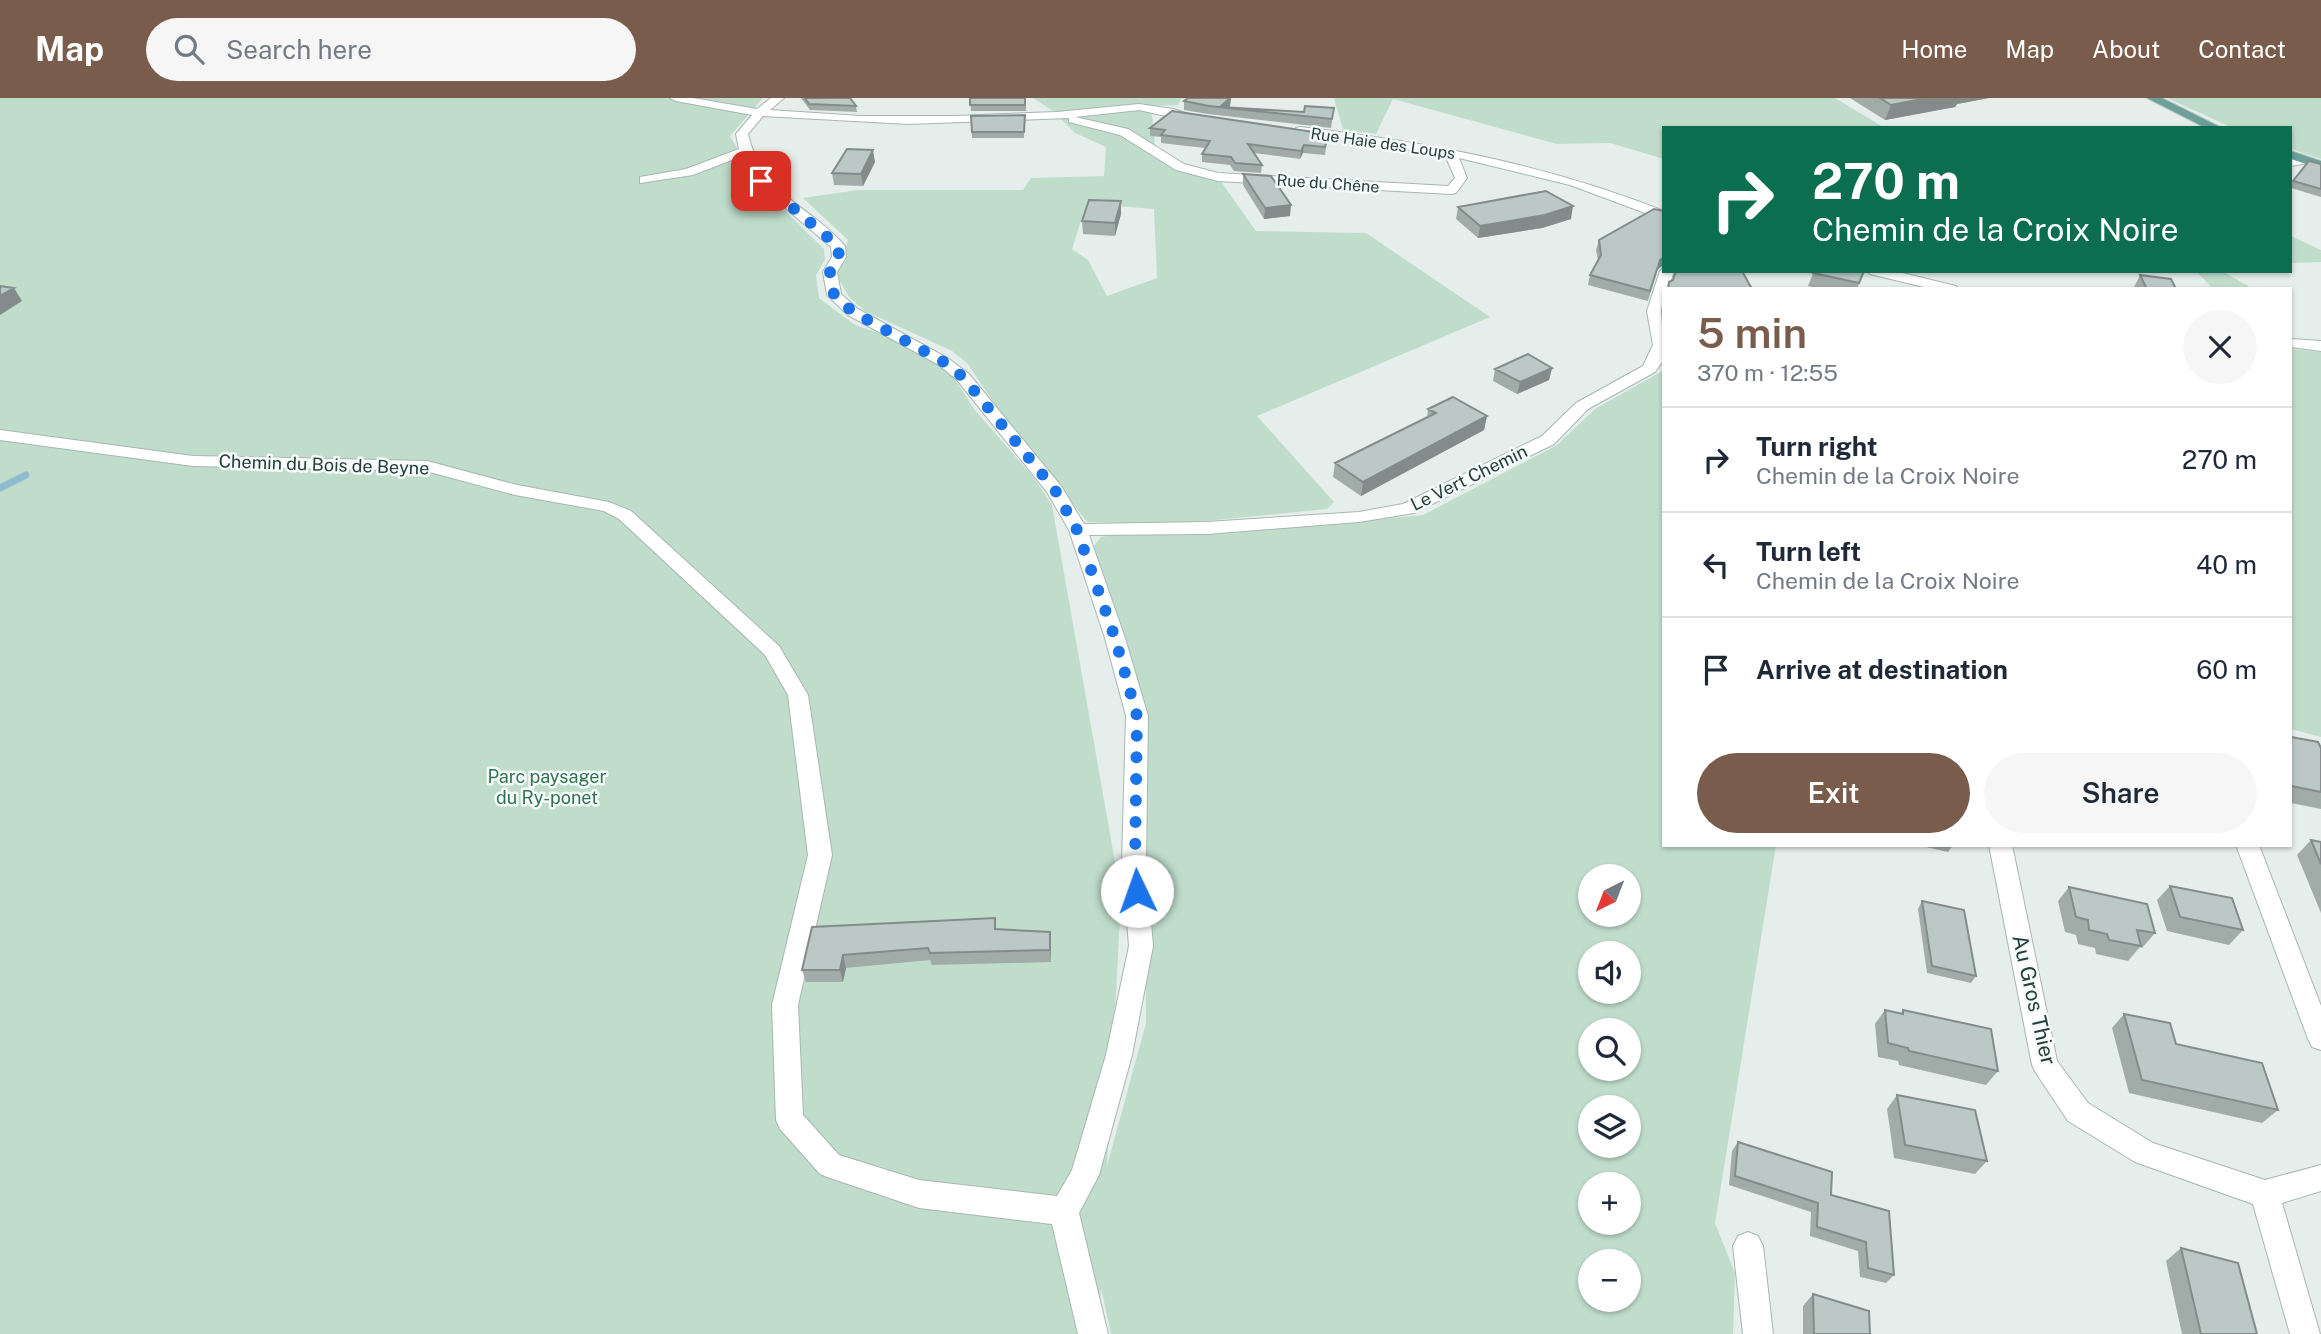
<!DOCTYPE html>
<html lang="en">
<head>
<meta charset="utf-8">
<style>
  :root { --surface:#fff; --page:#f6f6f7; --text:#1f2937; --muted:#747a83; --line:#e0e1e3; --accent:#7a5c4d }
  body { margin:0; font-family:"Public Sans",sans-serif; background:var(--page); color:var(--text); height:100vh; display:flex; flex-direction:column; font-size:26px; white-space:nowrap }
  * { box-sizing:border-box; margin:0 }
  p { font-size:23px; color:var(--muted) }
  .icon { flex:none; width:38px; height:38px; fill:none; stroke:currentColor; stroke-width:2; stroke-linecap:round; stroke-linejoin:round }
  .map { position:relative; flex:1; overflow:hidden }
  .panel { position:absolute; left:1662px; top:189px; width:630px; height:560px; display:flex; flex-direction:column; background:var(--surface); border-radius:0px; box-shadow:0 2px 5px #0004 }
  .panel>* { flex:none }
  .hud { position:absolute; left:1662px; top:28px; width:630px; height:147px; border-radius:0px; box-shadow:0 2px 5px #0004; background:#0b6e4f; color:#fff; overflow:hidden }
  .needle { width:46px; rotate:222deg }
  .fabs { position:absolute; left:1578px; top:766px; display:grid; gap:14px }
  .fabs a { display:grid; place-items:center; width:63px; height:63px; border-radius:50%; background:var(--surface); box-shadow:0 2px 5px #0004; font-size:35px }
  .pin { position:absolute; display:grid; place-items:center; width:60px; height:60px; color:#fff; margin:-30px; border-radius:14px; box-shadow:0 4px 10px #0006 }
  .me { position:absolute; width:77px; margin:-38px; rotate:357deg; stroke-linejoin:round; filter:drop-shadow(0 0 5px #0008) }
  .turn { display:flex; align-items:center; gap:24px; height:147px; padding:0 35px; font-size:32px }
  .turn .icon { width:91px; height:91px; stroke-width:2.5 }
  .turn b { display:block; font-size:49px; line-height:60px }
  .round { display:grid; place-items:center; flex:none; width:74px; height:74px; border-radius:37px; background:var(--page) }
  .headline { display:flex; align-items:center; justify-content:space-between; height:119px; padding:0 35px }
  h1 { font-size:42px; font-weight:600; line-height:52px; color:var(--accent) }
  .primary-button { display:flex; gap:14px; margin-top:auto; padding:14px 35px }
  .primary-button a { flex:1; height:80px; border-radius:42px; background:var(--accent); color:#fff; font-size:28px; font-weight:600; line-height:80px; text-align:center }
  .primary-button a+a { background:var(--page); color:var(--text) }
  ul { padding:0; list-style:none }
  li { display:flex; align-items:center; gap:21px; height:105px; padding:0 35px; border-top:2px solid var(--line) }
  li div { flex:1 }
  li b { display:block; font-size:26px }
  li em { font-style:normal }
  header { display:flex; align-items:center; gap:42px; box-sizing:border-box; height:98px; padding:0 35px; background:var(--accent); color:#fff }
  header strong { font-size:33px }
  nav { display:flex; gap:38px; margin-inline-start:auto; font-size:24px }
  .search { width:490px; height:63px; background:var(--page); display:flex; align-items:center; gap:18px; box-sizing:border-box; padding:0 24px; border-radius:38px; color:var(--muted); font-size:26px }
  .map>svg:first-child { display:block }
  .green { fill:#c0ddcc; fill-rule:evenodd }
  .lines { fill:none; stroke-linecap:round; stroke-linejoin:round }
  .stream { stroke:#91bccf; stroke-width:7 }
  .minor-casing { stroke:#a8b6b3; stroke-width:2 }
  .major-casing { stroke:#c2c9c8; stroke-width:2 }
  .minor { fill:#fff; fill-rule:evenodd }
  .major { fill:#6da09b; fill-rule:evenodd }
  .wall { fill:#a1aca9 }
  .shaded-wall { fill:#838c8a }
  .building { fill:#bbc8c5; stroke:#838c8a; stroke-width:2 }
  .route { stroke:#1a73e8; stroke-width:12; stroke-dasharray:0 21.6 }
  .labels { text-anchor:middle; stroke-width:5; stroke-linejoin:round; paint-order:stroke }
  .far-street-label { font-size:16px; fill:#253f3c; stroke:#f6faf9 }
  .street-label { font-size:18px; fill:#253f3c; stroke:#f6faf9 }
  .park-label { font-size:18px; fill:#327355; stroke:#f6faf9 }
  .near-street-label { font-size:21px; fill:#253f3c; stroke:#f6faf9 }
</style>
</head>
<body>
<header>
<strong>Map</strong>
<div class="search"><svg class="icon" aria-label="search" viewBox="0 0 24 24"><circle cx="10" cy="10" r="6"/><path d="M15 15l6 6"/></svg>Search here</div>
<nav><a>Home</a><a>Map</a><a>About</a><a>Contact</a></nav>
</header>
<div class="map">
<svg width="2321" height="1236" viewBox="0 0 2321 1236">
  <rect width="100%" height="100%" fill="#e5eeeb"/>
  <path class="green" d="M 0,0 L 763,0 L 730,38 L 757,85 L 824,151 L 825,162 L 816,177 L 819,200 L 855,227 L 908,245 L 953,278 L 974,311 L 1034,380 L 1052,407 L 1121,798 L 1107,1068 L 1146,925 L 1143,620 L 1093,449 L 1101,439 L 1117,436 L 1232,435 L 1423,417 L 1557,347 L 1595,311 L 1664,272 L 1664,747 L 1776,747 L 1715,1125 L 1735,1175 L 1733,1236 L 1111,1236 L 1101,1190 L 1098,1236 L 0,1236 ZM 1591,779 L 1629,779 L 1629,817 L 1591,817 ZM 1591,856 L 1629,856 L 1629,894 L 1591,894 ZM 1591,933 L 1629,933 L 1629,971 L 1591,971 ZM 1591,1010 L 1629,1010 L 1629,1048 L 1591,1048 ZM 1591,1087 L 1629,1087 L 1629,1125 L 1591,1125 ZM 1591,1164 L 1629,1164 L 1629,1202 L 1591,1202 Z
    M 1033,0 L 1189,0 L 1181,1 L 1178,7 L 1151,8 L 1155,48 L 1180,69 L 1219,81 L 1256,133 L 1366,135 L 1490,219 L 1257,318 L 1334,404 L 1327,411 L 1175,426 L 1087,424 L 998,311 L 967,265 L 952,253 L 865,213 L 849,199 L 837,178 L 848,142 L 803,100 L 858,92 L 1023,92 L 1031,80 L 1104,78 L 1106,49 L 1075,35 L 1053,13 ZM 1101,107 L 1154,111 L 1157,180 L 1107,198 L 1088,162 L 1072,151 L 1084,113 Z
    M 1334,0 L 1835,0 L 1885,30 L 1664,30 L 1664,61 L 1610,45 L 1557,46 L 1393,1 L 1376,36 L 1343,32 Z
    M 2167,0 L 2321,0 L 2321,61 L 2291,51 L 2291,30 L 2233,30 Z
    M 2291,138 L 2321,152 L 2321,164 L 2291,165 Z
    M 2196,173 L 2222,173 L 2253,191 L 2213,191 Z
    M 2291,251 L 2321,254 L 2321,639 L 2291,631 Z"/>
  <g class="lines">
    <path class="stream" d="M 0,390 L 26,377"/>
    <g class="minor-casing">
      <path id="minor" d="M 670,0 L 693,0 L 757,11 L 771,0 L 784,0 L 770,12 L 860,18 L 955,18 L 1057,14 L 1139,6 L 1173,11 L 1204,21 L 1198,25 L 1139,12 L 1075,19 L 1128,31 L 1184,66 L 1218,75 L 1448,88 L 1455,80 L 1445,57 L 1296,36 L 1296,30 L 1300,29 C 1426,44 1546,66 1664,113 L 1664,122 L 1570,87 L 1459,60 L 1467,80 L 1456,95 L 1451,96 L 1218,83 L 1176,72 L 1120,37 L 1069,24 L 1069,20 L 908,26 L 763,18 L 748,36 C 763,100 808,105 845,148 L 846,159 L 837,174 L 841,196 L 858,211 L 949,261 L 969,276 L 1061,388 L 1084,426 L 1207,424 L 1359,414 L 1403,406 L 1542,338 L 1576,305 L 1643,268 L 1653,247 L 1647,213 L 1660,173 L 1664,169 L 1664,173 L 1674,173 L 1668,191 L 1664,191 L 1661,213 L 1664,261 L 1655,274 L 1588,311 L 1554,346 L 1414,415 L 1359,424 L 1207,436 L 1089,437 L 1125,540 L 1148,618 L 1146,765 L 1153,848 L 1132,957 L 1099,1077 L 1079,1115 L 1108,1236 L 1078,1236 L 1052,1126 L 919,1110 L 830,1080 L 820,1076 L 780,1031 L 776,1022 L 772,907 L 808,757 L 788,597 L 765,557 L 619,421 L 604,413 L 515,397 L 426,373 L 193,368 L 0,342 L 0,332 L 193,358 L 427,363 L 517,387 L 609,404 L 631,413 L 779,548 L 808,597 L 832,757 L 798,907 L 803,1017 L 839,1057 L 919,1082 L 1057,1098 L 1072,1072 L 1106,957 L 1129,848 L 1122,765 L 1126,618 L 1105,540 L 1069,432 L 1047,394 L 957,282 L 939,267 L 848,217 L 827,197 L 823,174 L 832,159 L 831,149 L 757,86 L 742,58 L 693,77 L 640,85 L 640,79 L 686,71 L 739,51 L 736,36 L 752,17 L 676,3 Z
        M 2304,58 L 2308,59 L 2308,65 L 2291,68 L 2291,60 Z
        M 1868,173 L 1894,173 L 1956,188 L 1958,191 L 1932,191 L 1870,176 Z
        M 2291,241 L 2321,243 L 2321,253 L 2291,249 Z
        M 1989,747 L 2012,747 L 2057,963 L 2088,1005 L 2153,1045 L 2265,1082 L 2321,1067 L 2321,1093 L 2282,1105 L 2320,1236 L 2290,1236 L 2253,1106 L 2135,1064 L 2068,1023 L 2036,975 L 2032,967 Z
        M 2236,747 L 2259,747 L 2321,908 L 2321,952 L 2312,949 L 2308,941 Z
        M 1748,1134 L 1758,1138 L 1763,1148 L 1773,1236 L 1743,1236 L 1733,1148 L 1738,1138 Z"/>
    </g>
    <g class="major-casing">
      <path id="major" d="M 2147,0 L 2162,0 L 2222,30 L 2206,30 Z
        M 2291,53 L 2321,63 L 2321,71 L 2291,61 Z"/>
    </g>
    <use href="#minor" class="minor"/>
    <use href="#major" class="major"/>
  </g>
  <path class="wall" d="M 801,0 L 850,0 L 856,8 L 857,14 L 810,12 Z
    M 970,0 L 1026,0 L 1026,13 L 971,13 Z
    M 1231,0 L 1230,8 L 1229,9 L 1304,14 L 1334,10 L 1331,30 L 1208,16 L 1184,12 L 1184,3 Z
    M 1850,0 L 1989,0 L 1957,6 L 1955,9 L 1885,22 Z
    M 1025,17 L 1024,40 L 972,40 L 971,18 Z
    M 1150,30 L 1328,36 L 1325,57 L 1303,55 L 1300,61 L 1254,55 L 1262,67 L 1261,75 L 1234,73 L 1230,67 L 1202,64 L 1202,56 L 1205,50 L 1161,45 L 1161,39 L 1150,38 Z
    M 875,64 L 863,88 L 834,87 L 832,75 Z
    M 2321,66 L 2321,99 L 2291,90 L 2291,87 L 2293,83 Z
    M 1243,76 L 1290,118 L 1264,121 L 1243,87 Z
    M 1121,103 L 1121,116 L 1115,138 L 1083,136 L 1082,123 Z
    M 1458,109 L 1571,121 L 1542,130 L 1478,140 L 1456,121 Z
    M 1664,113 L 1664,167 L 1657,172 L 1648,203 L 1588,187 L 1590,177 L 1598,163 L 1596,152 L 1599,142 Z
    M 1814,173 L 1864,173 L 1857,191 L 1820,191 L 1808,188 Z
    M 2140,177 L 2176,191 L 2133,191 Z
    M 1552,270 L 1549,282 L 1517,296 L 1493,283 L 1495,271 Z
    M 1428,311 L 1487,318 L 1484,332 L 1361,398 L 1333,379 L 1335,365 L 1427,320 Z
    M 2291,639 L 2321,650 L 2321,711 L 2291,705 Z
    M 2311,742 L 2321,744 L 2321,815 L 2297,757 Z
    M 1917,747 L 1953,747 L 1948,754 Z
    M 2170,788 L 2243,832 L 2229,847 L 2167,833 L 2157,802 Z
    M 2069,789 L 2155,835 L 2142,850 L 2140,849 L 2128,863 L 2096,856 L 2095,850 L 2078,846 L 2076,837 L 2065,834 L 2058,803 Z
    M 1922,803 L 1976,878 L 1971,885 L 1927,875 L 1918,811 Z
    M 812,829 L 997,831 L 1050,834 L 1051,864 L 932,867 L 930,862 L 846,870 L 843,884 L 806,884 L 802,872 Z
    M 1885,912 L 1901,915 L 1903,912 L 1998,973 L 1986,987 L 1899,967 L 1898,963 L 1878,959 L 1875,926 Z
    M 2124,916 L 2176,946 L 2278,1012 L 2262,1025 L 2129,995 L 2112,930 Z
    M 1897,997 L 1987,1063 L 1975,1076 L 1894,1060 L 1887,1011 Z
    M 1738,1044 L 1831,1097 L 1894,1177 L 1886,1185 L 1860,1179 L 1858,1153 L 1810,1138 L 1811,1114 L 1729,1087 L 1732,1053 Z
    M 2181,1150 L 2257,1236 L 2182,1236 L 2166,1163 Z
    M 1813,1196 L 1870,1236 L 1803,1236 L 1803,1208 Z"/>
  <path class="shaded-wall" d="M 1231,0 L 1230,8 L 1228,10 L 1220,9 Z
    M 1927,0 L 1989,0 L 1957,6 L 1955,9 L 1885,22 L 1891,7 Z
    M 1304,47 L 1303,55 L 1300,61 L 1301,53 Z
    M 873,52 L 875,64 L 863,88 L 861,76 Z
    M 1121,103 L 1121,116 L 1115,138 L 1115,125 Z
    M 1291,107 L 1290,118 L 1264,121 L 1265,110 Z
    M 1573,108 L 1571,121 L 1542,130 L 1478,140 L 1480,128 Z
    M 1664,159 L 1664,166 L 1657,172 L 1648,203 L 1660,162 Z
    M 14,190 L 22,203 L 0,217 L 0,198 Z
    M 1552,270 L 1549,282 L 1517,296 L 1520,284 Z
    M 1487,318 L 1484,332 L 1361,398 L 1363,384 Z
    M 1050,834 L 1051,846 L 1051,864 L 1050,852 Z
    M 843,857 L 846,870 L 843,884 L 840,872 Z"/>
  <path class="building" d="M 805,0 L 850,0 L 856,8 L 809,6 Z
    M 970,0 L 1025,0 L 1025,7 L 970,7 Z
    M 1188,0 L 1230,0 L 1220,9 L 1304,14 L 1305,8 L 1334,10 L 1332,21 L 1209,8 L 1184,3 Z
    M 1880,0 L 1927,0 L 1891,7 Z
    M 1172,13 L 1328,36 L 1325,49 L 1304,47 L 1301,53 L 1248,46 L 1262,67 L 1235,65 L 1231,59 L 1202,56 L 1210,43 L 1161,37 L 1165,32 L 1150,30 Z
    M 1025,17 L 1024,34 L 972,34 L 971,18 Z
    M 847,51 L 873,52 L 861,76 L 832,75 Z
    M 2309,63 L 2321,66 L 2321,91 L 2293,83 Z
    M 1243,76 L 1271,78 L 1291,107 L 1265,110 Z
    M 1546,93 L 1573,108 L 1545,117 L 1480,128 L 1458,109 Z
    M 1089,102 L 1121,103 L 1115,125 L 1082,123 Z
    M 1654,111 L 1664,113 L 1664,159 L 1660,162 L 1650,193 L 1590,177 L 1601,157 L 1599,142 Z
    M 1676,173 L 1742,173 L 1752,191 L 1668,191 L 1669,184 L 1673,182 Z
    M 1814,173 L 1864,173 L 1859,185 L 1813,175 Z
    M 2140,177 L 2171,181 L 2176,191 L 2147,191 Z
    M 0,188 L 14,190 L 0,198 Z
    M 1528,256 L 1552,270 L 1520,284 L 1495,271 Z
    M 1453,299 L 1487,318 L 1363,384 L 1335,365 L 1436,315 L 1428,311 Z
    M 2291,639 L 2318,644 L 2321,650 L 2321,694 L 2291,688 Z
    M 2311,742 L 2321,744 L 2321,766 Z
    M 2170,788 L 2232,800 L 2243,832 L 2180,819 Z
    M 2069,789 L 2147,806 L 2155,835 L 2137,832 L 2141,848 L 2109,842 L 2107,836 L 2089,832 L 2088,822 L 2076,819 Z
    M 1922,803 L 1964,812 L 1976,878 L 1932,868 Z
    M 995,820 L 995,831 L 1050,834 L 1050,852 L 930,855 L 928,850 L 843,857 L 840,872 L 802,872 L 812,829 Z
    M 1885,912 L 1903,916 L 1903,912 L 1991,931 L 1998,973 L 1909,953 L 1908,950 L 1888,945 Z
    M 2124,916 L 2170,925 L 2176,946 L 2262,965 L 2278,1012 L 2142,982 Z
    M 1897,997 L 1975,1012 L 1987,1063 L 1905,1047 Z
    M 1738,1044 L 1832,1074 L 1831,1097 L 1889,1113 L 1894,1177 L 1868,1170 L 1866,1144 L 1817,1129 L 1818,1105 L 1735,1078 Z
    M 2181,1150 L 2238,1165 L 2257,1236 L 2201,1236 Z
    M 1813,1196 L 1869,1213 L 1870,1236 L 1814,1236 Z"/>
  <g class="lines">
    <path class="route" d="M 761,83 L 838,148 L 839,159 L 830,174 L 834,197 L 853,214 L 944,264 L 963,279 L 1055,392 L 1077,432 L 1115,540 L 1137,618 L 1135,765 L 1137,793"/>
  </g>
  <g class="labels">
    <g class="far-street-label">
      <text transform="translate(1383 45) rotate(8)" y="6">Rue Haie des Loups</text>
      <text transform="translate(1328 85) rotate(4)" y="6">Rue du Chêne</text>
    </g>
    <g class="street-label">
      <text transform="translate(324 367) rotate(2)" y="6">Chemin du Bois de Beyne</text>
      <text transform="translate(1469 380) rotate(-26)" y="6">Le Vert Chemin</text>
    </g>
    <g class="park-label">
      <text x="547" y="685">Parc paysager<tspan x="547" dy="21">du Ry-ponet</tspan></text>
    </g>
    <g class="near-street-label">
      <text transform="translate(2034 902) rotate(77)" y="7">Au Gros Thier</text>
    </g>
  </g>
</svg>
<div class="fabs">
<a><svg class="needle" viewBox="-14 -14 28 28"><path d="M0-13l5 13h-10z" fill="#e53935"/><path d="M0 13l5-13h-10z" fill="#747a83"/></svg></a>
<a><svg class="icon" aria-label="sound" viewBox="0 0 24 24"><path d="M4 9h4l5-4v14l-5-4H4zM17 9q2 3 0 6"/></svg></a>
<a><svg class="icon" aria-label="search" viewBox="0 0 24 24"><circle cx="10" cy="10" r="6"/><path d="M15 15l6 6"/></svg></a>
<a><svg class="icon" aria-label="layers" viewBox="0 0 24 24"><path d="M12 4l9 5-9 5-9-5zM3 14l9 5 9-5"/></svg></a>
<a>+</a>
<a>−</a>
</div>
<div class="pin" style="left:761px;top:83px;background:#d93025"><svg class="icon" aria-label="arrive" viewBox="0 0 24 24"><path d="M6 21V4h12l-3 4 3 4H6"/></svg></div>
<svg class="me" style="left:1137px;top:793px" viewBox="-20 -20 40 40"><circle r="19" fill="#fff"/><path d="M0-13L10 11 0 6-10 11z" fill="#1a73e8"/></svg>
<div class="hud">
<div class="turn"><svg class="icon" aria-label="right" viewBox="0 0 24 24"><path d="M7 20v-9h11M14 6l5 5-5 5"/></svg><div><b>270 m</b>Chemin de la Croix Noire</div></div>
</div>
<section class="panel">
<div class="headline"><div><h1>5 min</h1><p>370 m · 12:55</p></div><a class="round"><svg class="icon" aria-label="close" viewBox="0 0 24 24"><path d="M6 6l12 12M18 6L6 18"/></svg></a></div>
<ul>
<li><svg class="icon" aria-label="right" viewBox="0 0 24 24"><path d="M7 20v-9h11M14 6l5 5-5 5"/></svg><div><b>Turn right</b><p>Chemin de la Croix Noire</p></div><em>270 m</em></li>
<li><svg class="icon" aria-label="left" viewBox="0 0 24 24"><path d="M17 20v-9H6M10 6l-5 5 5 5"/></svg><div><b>Turn left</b><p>Chemin de la Croix Noire</p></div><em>40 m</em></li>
<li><svg class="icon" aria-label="arrive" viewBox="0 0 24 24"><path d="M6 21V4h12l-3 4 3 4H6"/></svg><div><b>Arrive at destination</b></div><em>60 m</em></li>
</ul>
<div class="primary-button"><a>Exit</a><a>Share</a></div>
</section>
</div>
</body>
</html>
